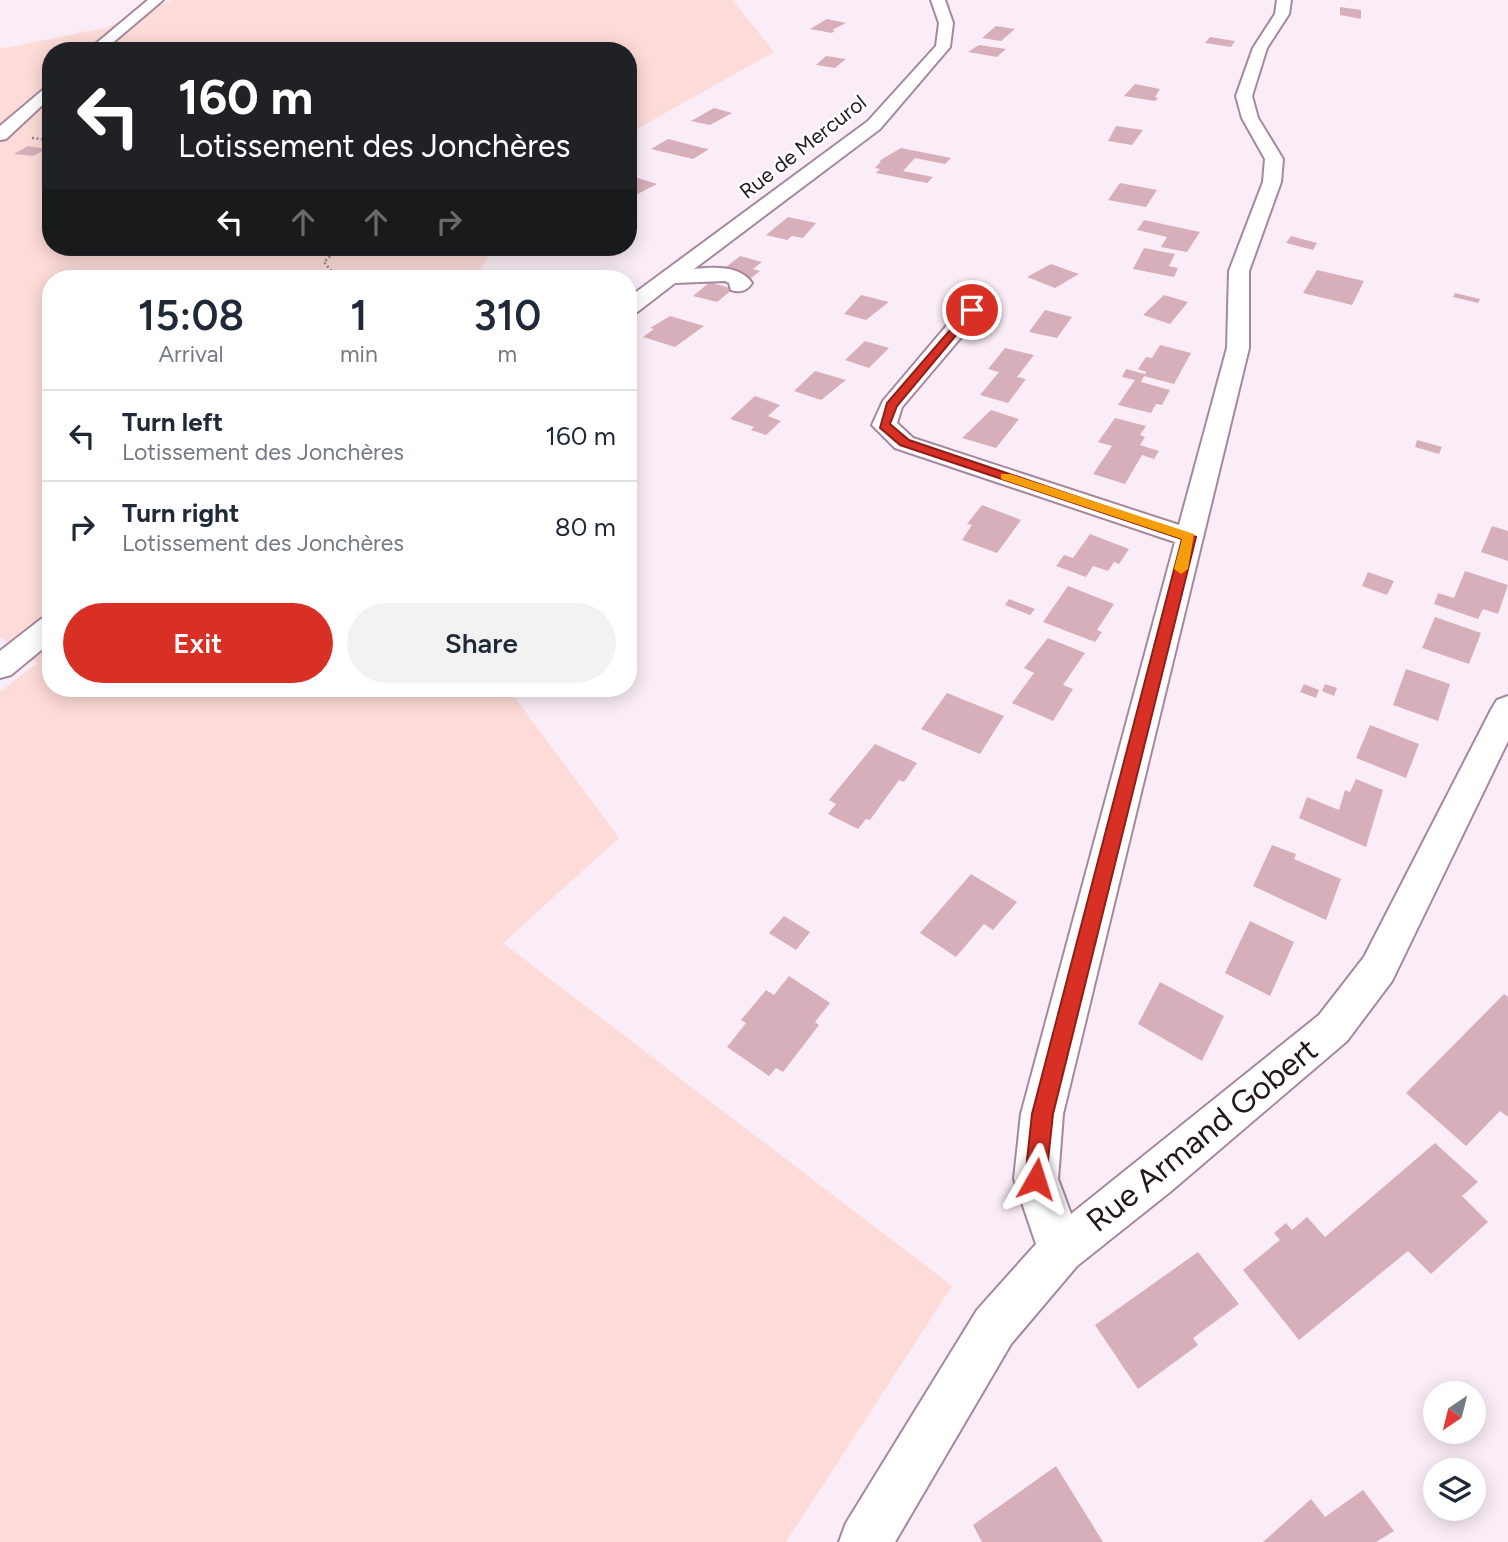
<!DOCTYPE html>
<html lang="en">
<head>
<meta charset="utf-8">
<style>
  :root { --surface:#fff; --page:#f2f2f3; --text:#1f2937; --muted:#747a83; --line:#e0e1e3; --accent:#d93025 }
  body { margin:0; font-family:Figtree,sans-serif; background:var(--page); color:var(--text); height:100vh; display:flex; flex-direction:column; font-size:26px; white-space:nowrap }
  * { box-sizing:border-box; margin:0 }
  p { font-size:23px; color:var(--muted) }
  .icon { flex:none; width:38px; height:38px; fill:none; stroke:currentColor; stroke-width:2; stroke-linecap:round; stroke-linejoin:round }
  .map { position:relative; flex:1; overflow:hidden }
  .side { position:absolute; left:42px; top:270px; width:595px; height:427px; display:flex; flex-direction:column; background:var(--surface); border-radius:28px; box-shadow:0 4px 18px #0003 }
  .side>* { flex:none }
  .guide { position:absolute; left:42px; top:42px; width:595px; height:214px; border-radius:28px; box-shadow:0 4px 18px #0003; background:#202124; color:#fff; overflow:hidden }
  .needle { width:46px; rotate:215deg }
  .tools { position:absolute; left:1423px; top:1381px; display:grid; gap:14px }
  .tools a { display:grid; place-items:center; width:63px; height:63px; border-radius:50%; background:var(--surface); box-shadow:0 4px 18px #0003; font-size:35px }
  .pin { position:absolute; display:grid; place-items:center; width:60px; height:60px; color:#fff; margin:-30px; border:4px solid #fff; border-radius:50%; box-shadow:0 2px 7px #0007 }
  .me { position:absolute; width:77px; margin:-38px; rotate:6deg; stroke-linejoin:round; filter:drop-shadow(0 0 5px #0008) }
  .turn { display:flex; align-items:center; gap:24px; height:147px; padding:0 21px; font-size:32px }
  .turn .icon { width:91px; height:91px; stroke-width:2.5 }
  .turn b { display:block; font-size:49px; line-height:60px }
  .lanes { display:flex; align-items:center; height:66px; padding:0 21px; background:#0003; justify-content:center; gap:35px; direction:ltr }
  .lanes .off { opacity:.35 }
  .eta { display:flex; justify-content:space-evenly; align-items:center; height:119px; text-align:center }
  .eta b { font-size:42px; font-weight:600; line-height:49px }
  .primary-button { display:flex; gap:14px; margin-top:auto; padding:14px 21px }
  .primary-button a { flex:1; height:80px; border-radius:42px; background:var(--accent); color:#fff; font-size:28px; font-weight:600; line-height:80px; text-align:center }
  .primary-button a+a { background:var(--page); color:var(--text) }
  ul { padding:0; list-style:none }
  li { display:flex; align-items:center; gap:21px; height:91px; padding:0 21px; border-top:2px solid var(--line) }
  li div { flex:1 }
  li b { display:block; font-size:26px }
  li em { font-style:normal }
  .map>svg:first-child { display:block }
  .green { fill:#fddbd8 }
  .building { fill:#d7afbb }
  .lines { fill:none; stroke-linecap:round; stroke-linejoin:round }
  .minor-casing { stroke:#a6889e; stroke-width:4 }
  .path { stroke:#948790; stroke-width:2.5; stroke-dasharray:2 2.5; stroke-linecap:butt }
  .minor { fill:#fff; fill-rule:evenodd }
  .route { fill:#d93025; stroke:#8d1f18; stroke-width:2 }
  .slow { fill:#f59e0b }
  .labels { text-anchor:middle; stroke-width:5; stroke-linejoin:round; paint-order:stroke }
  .far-street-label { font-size:21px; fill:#231720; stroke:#fff }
  .near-street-label { font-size:32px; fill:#231720; stroke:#fff }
</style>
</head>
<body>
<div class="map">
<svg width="1508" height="1542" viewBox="0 0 1508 1542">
  <rect width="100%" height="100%" fill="#fbedf7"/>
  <path class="green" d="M 172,0 L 732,0 L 774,52 L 628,134 L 628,51 L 51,51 L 51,247 L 493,247 L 476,278 L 51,278 L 51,688 L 508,688 L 619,838 L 503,943 L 952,1286 L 786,1542 L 0,1542 L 0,692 L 37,663 L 0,637 L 0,49 L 105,28 Z"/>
  <path class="building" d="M 1340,7 L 1361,10 L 1361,19 L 1340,15 Z
    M 827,19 L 846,23 L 832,30 L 835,30 L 832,33 L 810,29 Z
    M 996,26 L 1015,29 L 1001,41 L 982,38 Z
    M 1210,37 L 1235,41 L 1231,47 L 1205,43 Z
    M 979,45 L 1006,49 L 997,57 L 968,52 Z
    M 826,56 L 846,59 L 835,68 L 816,65 Z
    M 1135,84 L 1160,89 L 1155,97 L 1158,98 L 1155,101 L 1124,96 Z
    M 714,108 L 732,113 L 710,125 L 691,121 Z
    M 1116,126 L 1143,130 L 1132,145 L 1108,141 Z
    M 668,139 L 703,148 L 709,149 L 693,159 L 651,149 Z
    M 28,146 L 46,149 L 33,156 L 14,154 Z
    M 901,148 L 951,158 L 945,164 L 915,158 L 903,171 L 933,177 L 927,183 L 876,173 L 880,169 L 875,168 L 881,161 L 879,161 Z
    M 638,178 L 657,184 L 628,199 L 628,183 Z
    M 1120,183 L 1157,190 L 1146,207 L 1108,200 Z
    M 788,217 L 816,223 L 803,238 L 792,236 L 787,240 L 766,235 Z
    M 1144,220 L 1200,232 L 1187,252 L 1161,247 L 1167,237 L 1137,230 Z
    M 1291,236 L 1317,243 L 1313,250 L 1286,243 Z
    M 1144,248 L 1175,254 L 1169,266 L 1178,268 L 1174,277 L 1133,269 Z
    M 740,256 L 762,262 L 753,269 L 760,271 L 750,279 L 721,271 Z
    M 1051,264 L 1076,273 L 1079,274 L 1055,288 L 1027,277 Z
    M 1317,270 L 1364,281 L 1352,305 L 1303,293 Z
    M 710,282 L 733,289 L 717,302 L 693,296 Z
    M 1455,293 L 1480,299 L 1478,303 L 1453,297 Z
    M 861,295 L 889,302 L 866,320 L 844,314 Z
    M 1164,295 L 1188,302 L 1170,324 L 1143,315 Z
    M 1045,310 L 1072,317 L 1057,338 L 1029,332 Z
    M 670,316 L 704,326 L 675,347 L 643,337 L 654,329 L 650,328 Z
    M 865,341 L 889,348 L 869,368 L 845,360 Z
    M 1160,345 L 1191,353 L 1174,384 L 1144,376 L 1141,382 L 1170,390 L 1162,405 L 1156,404 L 1151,413 L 1118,405 L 1135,380 L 1122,377 L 1126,369 L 1145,374 L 1146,372 L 1138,369 L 1146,357 L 1152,358 Z
    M 1005,348 L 1034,355 L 1017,377 L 1026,379 L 1008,403 L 980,395 L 999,372 L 988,369 Z
    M 815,371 L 846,380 L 821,400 L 794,391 Z
    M 755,396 L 780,405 L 768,416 L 781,421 L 766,435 L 751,430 L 754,427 L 730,419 Z
    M 991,410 L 1019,419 L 996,448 L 962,438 Z
    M 1115,418 L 1146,426 L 1140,435 L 1145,437 L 1140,445 L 1159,451 L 1154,459 L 1142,455 L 1125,484 L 1093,474 L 1112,446 L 1098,442 Z
    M 1417,440 L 1442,447 L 1439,454 L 1415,447 Z
    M 982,505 L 1021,520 L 997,553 L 962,540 L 972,525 L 967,524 Z
    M 1492,526 L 1508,531 L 1508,561 L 1481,552 Z
    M 1090,534 L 1129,549 L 1119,564 L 1114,562 L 1108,571 L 1093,566 L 1086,577 L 1056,566 L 1064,555 L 1073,558 Z
    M 1465,571 L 1508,585 L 1498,614 L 1483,609 L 1478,619 L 1434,604 L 1438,593 L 1454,598 Z
    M 1368,572 L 1394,581 L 1387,595 L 1362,586 Z
    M 1068,586 L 1114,604 L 1097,630 L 1102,632 L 1095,642 L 1043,622 Z
    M 1009,599 L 1035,609 L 1030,615 L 1005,605 Z
    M 1435,617 L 1481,633 L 1469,664 L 1422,648 Z
    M 1048,638 L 1085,653 L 1063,685 L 1073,689 L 1053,721 L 1012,703 L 1034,673 L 1024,668 Z
    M 1406,669 L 1450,684 L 1438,721 L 1393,705 Z
    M 1304,684 L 1319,690 L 1316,698 L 1300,692 Z
    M 1325,684 L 1337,688 L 1334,696 L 1322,691 Z
    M 947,693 L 1004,716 L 980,754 L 921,729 Z
    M 1370,725 L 1419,744 L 1406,778 L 1356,758 Z
    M 875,744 L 917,763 L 904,782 L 899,780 L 870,820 L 866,819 L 858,829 L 828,814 L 836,804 L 829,800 Z
    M 1356,779 L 1383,790 L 1366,847 L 1299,818 L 1307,797 L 1339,810 L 1345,790 L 1350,792 Z
    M 1272,845 L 1296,854 L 1294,859 L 1341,879 L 1326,920 L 1253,886 Z
    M 971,874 L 1017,902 L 993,930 L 984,924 L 956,957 L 920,933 Z
    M 784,916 L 810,932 L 796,950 L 769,933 Z
    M 1250,921 L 1294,942 L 1270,996 L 1225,973 Z
    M 789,976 L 830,1003 L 815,1022 L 819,1025 L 783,1072 L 776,1068 L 769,1076 L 727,1047 L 746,1023 L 741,1020 L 766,990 L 774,995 Z
    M 1160,982 L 1224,1016 L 1202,1061 L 1138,1024 Z
    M 1504,994 L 1508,997 L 1508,1117 L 1500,1111 L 1466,1146 L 1406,1093 Z
    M 1435,1143 L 1478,1182 L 1462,1196 L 1488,1222 L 1431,1274 L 1408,1251 L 1299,1340 L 1243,1270 L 1280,1240 L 1274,1233 L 1286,1223 L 1292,1230 L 1307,1217 L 1325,1237 Z
    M 1198,1252 L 1239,1304 L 1193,1338 L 1198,1345 L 1138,1389 L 1095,1325 Z
    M 1056,1466 L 1103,1542 L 982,1542 L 973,1525 Z
    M 1363,1490 L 1394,1531 L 1376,1542 L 1263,1542 L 1311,1499 L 1325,1517 Z"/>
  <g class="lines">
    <g class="minor-casing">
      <path id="minor" d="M 148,0 L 163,0 L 103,51 L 87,51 Z
        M 931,0 L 945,0 L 953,23 L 950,47 L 880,129 L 694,269 C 713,267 740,265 752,283 C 747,291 740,293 731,290 L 729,283 L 725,281 L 675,283 L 636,313 L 628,314 L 628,298 L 868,121 L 936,46 L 939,23 Z
        M 1277,0 L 1291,0 L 1289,14 L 1267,48 L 1252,96 L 1258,118 L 1283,159 L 1281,182 L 1249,271 L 1249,348 L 1063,1114 L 1058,1179 L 1071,1214 L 1319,1015 L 1364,957 L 1492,708 L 1497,700 L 1508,696 L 1508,741 L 1392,981 L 1347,1041 L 1170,1192 L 1077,1266 L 1011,1344 L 895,1542 L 839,1542 L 846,1523 L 977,1310 L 1036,1244 L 1014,1179 L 1021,1114 L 1175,542 L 895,448 L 872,425 L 883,401 L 964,305 L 980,305 L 983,310 L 980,315 L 902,407 L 897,423 L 913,438 L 1179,525 L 1227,348 L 1229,271 L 1263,182 L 1265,159 L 1242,118 L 1236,96 L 1253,48 L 1275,14 Z
        M 51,83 L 51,97 L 6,139 L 0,140 L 0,126 Z
        M 51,616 L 51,642 L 11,675 L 0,678 L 0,651 L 41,619 Z"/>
    </g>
    <path class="path" d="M 32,138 L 51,140
      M 337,278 L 324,262 L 340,247"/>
    <use href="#minor" class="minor"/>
  </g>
  <path class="route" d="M 969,308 L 977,310 L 897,406 L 890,424 L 909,440 L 1196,537 L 1053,1114 L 1046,1179 L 1043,1186 L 1036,1189 L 1028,1186 L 1025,1179 L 1032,1114 L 1182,539 L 900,445 L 880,428 L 887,403 Z"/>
  <path class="slow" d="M 1001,474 L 1010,474 L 1194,534 L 1188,569 L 1181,574 L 1174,569 L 1182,539 L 1001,479 Z"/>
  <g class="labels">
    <g class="far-street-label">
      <text transform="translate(803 147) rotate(-38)" y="7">Rue de Mercurol</text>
    </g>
    <g class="near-street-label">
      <text transform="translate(1202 1135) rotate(-39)" y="11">Rue Armand Gobert</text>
    </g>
  </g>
</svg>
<div class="tools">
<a><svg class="needle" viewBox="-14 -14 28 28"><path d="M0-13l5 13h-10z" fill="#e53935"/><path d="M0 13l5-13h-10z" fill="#747a83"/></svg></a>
<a><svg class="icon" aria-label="layers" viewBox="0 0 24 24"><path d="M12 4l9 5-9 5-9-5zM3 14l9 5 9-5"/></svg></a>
</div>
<div class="pin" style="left:972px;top:310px;background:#d93025"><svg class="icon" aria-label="arrive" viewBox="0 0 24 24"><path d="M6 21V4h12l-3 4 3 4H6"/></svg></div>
<svg class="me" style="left:1036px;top:1179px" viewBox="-20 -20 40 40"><path d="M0-17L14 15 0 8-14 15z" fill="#d93025" stroke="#fff" stroke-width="4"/></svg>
<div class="guide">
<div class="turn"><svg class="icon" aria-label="left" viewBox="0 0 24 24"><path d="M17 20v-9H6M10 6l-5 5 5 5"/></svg><div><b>160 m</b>Lotissement des Jonchères</div></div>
<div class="lanes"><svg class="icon" aria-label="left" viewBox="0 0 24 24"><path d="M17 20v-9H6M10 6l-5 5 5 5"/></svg><svg class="icon off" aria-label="ahead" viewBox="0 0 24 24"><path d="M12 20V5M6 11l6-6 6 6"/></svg><svg class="icon off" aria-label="ahead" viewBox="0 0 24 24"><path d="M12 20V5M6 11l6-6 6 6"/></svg><svg class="icon off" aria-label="right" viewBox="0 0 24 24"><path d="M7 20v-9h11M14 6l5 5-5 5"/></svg></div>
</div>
<section class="side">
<div class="eta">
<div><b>15:08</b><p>Arrival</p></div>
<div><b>1</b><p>min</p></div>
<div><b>310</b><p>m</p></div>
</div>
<ul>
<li><svg class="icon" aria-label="left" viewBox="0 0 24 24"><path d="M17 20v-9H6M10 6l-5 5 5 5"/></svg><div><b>Turn left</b><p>Lotissement des Jonchères</p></div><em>160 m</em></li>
<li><svg class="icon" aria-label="right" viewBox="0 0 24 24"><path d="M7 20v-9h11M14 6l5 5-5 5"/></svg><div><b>Turn right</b><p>Lotissement des Jonchères</p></div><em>80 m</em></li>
</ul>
<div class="primary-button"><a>Exit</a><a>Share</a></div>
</section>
</div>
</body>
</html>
